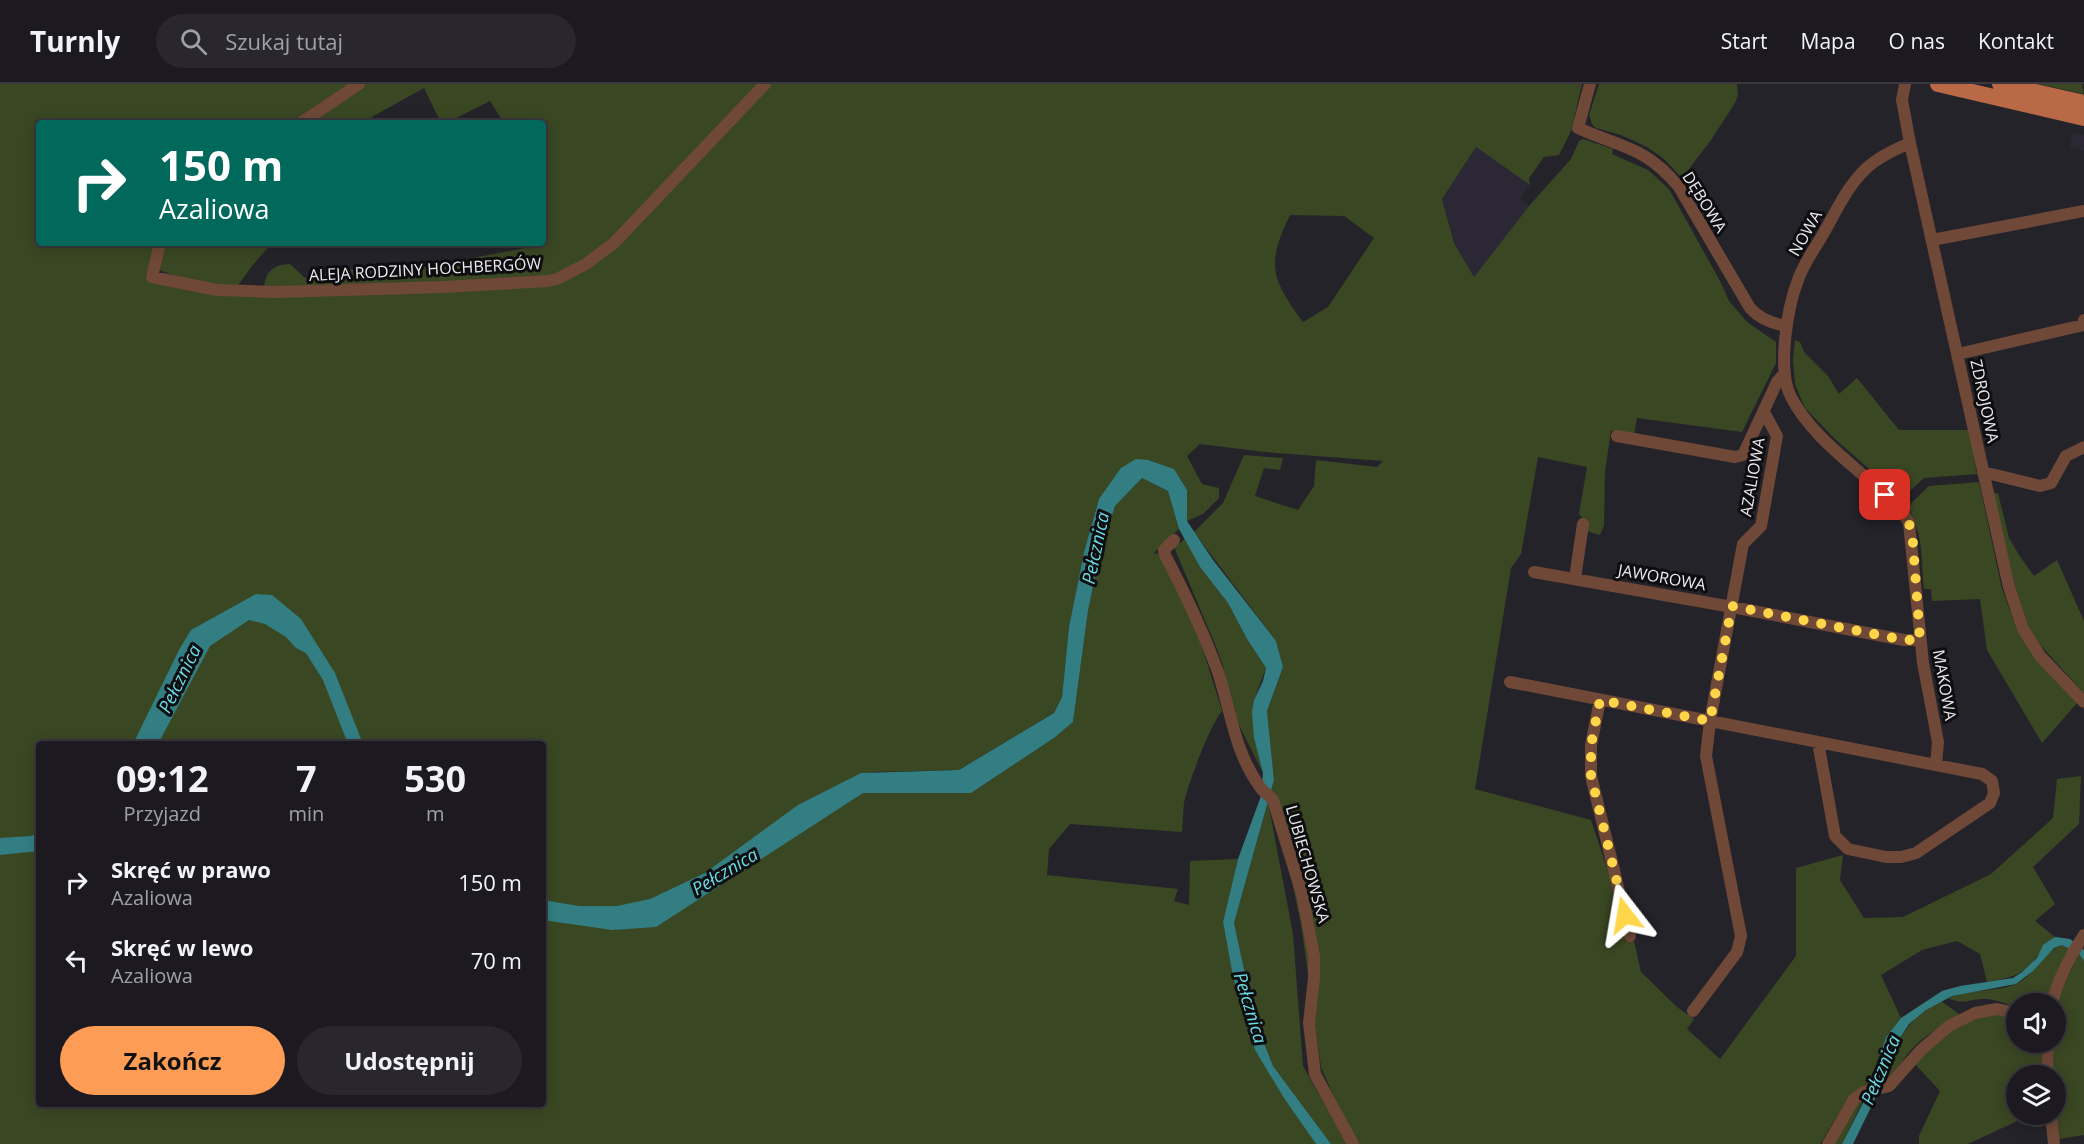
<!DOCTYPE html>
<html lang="pl">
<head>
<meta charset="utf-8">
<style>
  :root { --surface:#1c1a20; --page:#29272d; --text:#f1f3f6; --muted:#a0a1a5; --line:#3a383e; --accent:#fd9c55 }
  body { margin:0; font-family:"Open Sans",sans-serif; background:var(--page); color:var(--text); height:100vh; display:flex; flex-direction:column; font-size:22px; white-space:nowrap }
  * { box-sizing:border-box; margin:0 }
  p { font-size:20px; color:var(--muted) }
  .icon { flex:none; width:33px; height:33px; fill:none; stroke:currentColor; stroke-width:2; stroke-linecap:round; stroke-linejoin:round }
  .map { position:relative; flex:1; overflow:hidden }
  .details { position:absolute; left:36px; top:657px; width:510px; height:366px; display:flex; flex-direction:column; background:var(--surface); border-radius:6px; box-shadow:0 3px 15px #0003,0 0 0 2px var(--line) }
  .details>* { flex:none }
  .banner { position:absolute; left:36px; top:36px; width:510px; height:126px; border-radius:6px; box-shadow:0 3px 15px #0003,0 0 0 2px var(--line); background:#00695c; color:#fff; overflow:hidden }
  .fabs { position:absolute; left:2006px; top:909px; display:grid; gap:12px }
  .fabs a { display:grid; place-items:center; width:60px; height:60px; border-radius:50%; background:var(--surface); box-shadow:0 3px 15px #0003,0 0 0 2px var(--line); font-size:30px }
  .pin { position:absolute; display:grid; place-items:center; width:51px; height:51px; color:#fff; margin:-26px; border-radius:12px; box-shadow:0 3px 9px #0006 }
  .me { position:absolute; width:66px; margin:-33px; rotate:346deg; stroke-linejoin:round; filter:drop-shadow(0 0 4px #0008) }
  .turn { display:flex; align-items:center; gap:21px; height:126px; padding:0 24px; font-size:27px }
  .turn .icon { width:78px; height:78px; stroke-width:2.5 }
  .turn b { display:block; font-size:42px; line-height:51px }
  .eta { display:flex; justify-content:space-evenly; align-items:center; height:102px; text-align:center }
  .eta b { font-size:36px; font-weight:700; line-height:42px }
  .primary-button { display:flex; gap:12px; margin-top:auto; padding:12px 24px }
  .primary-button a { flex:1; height:69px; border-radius:36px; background:var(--accent); color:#111; font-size:24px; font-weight:700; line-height:69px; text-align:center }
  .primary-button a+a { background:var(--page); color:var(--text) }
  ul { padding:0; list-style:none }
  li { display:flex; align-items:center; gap:18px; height:78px; padding:0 24px }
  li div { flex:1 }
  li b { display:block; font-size:22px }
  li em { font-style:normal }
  header { display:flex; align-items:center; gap:36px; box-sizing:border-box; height:84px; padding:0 30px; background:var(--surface); border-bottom:2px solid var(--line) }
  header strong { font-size:28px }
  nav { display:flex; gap:33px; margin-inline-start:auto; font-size:21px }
  .search { width:420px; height:54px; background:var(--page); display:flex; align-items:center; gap:15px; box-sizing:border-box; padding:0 21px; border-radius:33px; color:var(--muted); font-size:22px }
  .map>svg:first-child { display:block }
  .built { fill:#2b2735 }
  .green { fill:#3a4723; fill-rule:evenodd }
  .water { fill:#337e83 }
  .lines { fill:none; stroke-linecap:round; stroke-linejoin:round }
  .minor { stroke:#6f4838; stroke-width:12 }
  .major { stroke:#b96946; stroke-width:16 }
  .route { stroke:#ffd54a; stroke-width:10; stroke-dasharray:0 18 }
  .labels { text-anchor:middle; stroke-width:6; stroke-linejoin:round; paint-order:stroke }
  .street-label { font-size:16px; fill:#ebeaef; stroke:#0e0d10 }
  .water-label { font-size:18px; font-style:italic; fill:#6bdce5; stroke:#0e0d10 }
</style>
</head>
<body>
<header>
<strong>Turnly</strong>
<div class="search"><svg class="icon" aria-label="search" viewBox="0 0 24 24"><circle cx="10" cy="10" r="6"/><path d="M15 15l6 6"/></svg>Szukaj tutaj</div>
<nav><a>Start</a><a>Mapa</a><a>O nas</a><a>Kontakt</a></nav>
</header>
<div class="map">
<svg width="2084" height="1060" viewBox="0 0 2084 1060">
  <rect width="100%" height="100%" fill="#25232a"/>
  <path class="built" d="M 2072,49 L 2084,51 L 2084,67 L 2070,63 Z
    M 1476,63 L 1530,101 L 1520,115 L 1529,122 L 1474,193 L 1454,159 L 1442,115 Z"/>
  <path class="green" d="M 0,0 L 1582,0 L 1571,47 L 1559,71 L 1544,73 L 1529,94 L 1530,101 L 1476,63 L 1442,115 L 1454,159 L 1474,193 L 1529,122 L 1571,75 L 1579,57 L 1583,55 L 1613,65 L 1612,70 L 1648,86 L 1669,105 L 1720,197 L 1729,217 L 1747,238 L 1776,258 L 1776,279 L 1742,348 L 1637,334 L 1634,351 L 1611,347 L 1605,388 L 1604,441 L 1600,451 L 1587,447 L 1585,436 L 1579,430 L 1587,383 L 1538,373 L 1521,470 L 1511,484 L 1475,705 L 1591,736 L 1613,802 L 1625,857 L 1634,857 L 1641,888 L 1677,923 L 1694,935 L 1687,945 L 1720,975 L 1796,872 L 1796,784 L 1843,771 L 1840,796 L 1864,834 L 1903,833 L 1991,790 L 2053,734 L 2057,695 L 2081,692 L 2079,740 L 2033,783 L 2055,820 L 2035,837 L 2055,853 C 2042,862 2045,863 2036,874 C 2023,892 2007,895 1987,898 L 1980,870 L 1957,857 L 1922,866 L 1881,891 L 1901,934 L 1886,953 L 1869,1002 L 1849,1012 L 1820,1060 L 1359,1060 L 1339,1025 L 1321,983 L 1301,840 L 1274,712 L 1271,706 L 1274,696 L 1267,627 L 1283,583 L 1276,557 L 1194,448 L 1223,419 L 1244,371 L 1283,374 L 1280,386 L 1264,384 L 1255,412 L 1298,426 L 1314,402 L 1316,376 L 1377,383 L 1383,377 L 1264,368 L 1200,360 L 1187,372 L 1202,400 L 1219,404 L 1219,414 L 1203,430 L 1187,437 L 1187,406 L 1173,385 L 1148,376 L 1099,415 L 1084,468 L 1069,543 L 1062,613 L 1054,629 L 959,686 L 869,688 L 971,709 L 1054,654 L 1073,638 L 1088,527 L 1099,472 L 1115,422 L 1142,394 L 1168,407 L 1179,445 L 1153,470 L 1160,469 L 1199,553 L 1222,627 C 1210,641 1188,700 1184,719 C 1183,728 1183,738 1182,748 L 1070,740 L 1049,765 L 1047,791 L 1178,805 L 1174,817 L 1189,821 L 1190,777 L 1238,775 L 1223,838 L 1233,893 L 1255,966 L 1316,1060 L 0,1060 ZM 424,4 L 441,39 L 446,39 L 490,17 L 504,39 L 543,39 L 543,146 L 547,160 L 376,192 L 371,182 L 305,194 L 290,180 C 268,181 265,191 263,212 L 156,199 L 146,192 L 149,182 L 175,192 L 236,204 L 252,182 L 272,159 L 39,159 L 39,39 L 361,39 ZM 1290,131 L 1344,132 L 1374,154 L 1328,223 L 1303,238 C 1271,194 1266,181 1290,131 ZM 39,660 L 543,660 L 543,1020 L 39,1020 Z
    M 1599,0 L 1737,0 L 1738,11 L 1735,19 L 1711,56 L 1682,94 L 1664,75 L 1647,63 L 1621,51 L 1596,44 L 1592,40 L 1589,31 Z
    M 2038,0 L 2082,0 L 2084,10 Z
    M 1795,256 L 1800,258 L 1804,268 L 1828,292 L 1839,310 L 1857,294 L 1899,346 L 1969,346 L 1977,390 L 1924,394 L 1902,414 L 1834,354 L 1805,324 L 1795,300 L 1793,276 Z
    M 1979,398 L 2002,505 L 2018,548 L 2078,618 L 2042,659 L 1987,566 L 1980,515 L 1932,517 L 1931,505 L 1924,505 C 1921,475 1924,449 1907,423 L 1929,402 Z
    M 1993,409 L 1998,409 L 2009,454 L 2019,471 L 2034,492 L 2057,476 L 2084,537 L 2084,609 L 2042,563 L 2029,545 L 2015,502 Z
    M 1185,455 L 1200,483 L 1228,519 L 1247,555 L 1266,584 L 1254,616 L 1254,654 L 1263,689 L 1232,627 L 1223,582 L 1217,565 L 1174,463 Z
    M 1268,718 L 1293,850 L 1303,982 L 1347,1060 L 1331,1060 L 1273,982 L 1264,959 L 1248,903 L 1234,839 Z
    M 2062,861 L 2070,865 L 2050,919 L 2016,920 L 2016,923 C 2007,920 1997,916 1987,915 C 1970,914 1964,922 1948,914 C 1967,905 1999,908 2016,900 C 2035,891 2043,868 2062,861 Z
    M 2079,870 L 2084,877 L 2084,1051 L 2059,1055 L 2055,992 L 2053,991 L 2053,986 L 2055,930 L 2059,910 Z
    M 1941,917 L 1959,930 C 1942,942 1918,955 1906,972 C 1898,983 1894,997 1881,1001 C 1899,959 1898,941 1941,917 Z
    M 1997,930 L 2016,933 L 2016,958 L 2042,959 L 2041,991 L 2016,992 L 2016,1030 L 2030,1031 L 1968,1060 L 1919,1060 L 1919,1052 L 1940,1007 L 1915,980 L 1950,946 L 1974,933 Z
    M 1866,1010 L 1842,1060 L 1833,1060 L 1855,1019 Z"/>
  <path class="water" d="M 1136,375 L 1148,376 L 1174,385 L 1187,406 L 1187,437 L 1213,476 L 1276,557 L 1283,583 L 1267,627 L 1274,696 L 1234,839 L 1248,903 L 1264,959 L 1273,982 L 1331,1060 L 1316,1060 L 1284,1014 L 1255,966 L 1233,893 L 1223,838 L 1238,775 L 1261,712 L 1263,689 L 1254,654 L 1252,628 L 1254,616 L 1263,597 L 1266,584 L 1247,555 L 1228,519 L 1200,483 L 1179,445 L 1168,407 L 1142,394 L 1115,422 L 1099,473 L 1088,527 L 1073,638 L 1054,654 L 971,709 L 863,709 L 656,843 L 612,846 L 543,836 L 543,816 L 579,822 L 617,822 L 650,815 L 705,789 L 798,721 L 861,689 L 959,686 L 1054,629 L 1062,613 L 1069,543 L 1084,468 L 1099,415 L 1121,384 Z
    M 256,510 L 272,511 L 301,535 L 335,589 L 363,660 L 348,660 L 323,596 L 306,569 L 296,564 L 286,553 L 265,540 L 249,536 L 210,562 L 158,660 L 133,660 L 179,566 L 191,546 Z
    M 39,749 L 39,767 L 0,771 L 0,754 L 31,752 Z
    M 2055,853 L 2070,855 L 2084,866 L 2084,877 L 2079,870 L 2062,861 L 2054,864 L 2033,887 L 2016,900 L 1952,912 L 1926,926 L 1909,940 L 1900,954 L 1873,1019 L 1853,1060 L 1842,1060 L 1864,1017 L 1886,953 L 1901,934 L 1942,907 L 1960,902 L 2013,894 L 2022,888 L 2037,874 L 2043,861 Z"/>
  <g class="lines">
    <path class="minor" d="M 1590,0 L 1578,44 C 1622,64 1645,62 1679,103 L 1750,224 C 1760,235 1773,240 1787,242
      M 1905,0 L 1902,16 L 1910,59 L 2009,503 L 2023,545 L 2040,572 L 2084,618
      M 301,39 L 359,0
      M 1910,59 C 1898,64 1885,70 1874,78 C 1850,95 1836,128 1822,152 C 1813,167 1803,181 1798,196 C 1787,224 1777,287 1791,313 C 1810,349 1843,373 1872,399 C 1886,412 1900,422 1909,439 L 1923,579 L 1938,658 L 1936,680
      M 1932,156 L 2084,127
      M 160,159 L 152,193 L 217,206 L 277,208 L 444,203 L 548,197 L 557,195 L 586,180 L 614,159 L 765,0
      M 1958,270 L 2083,241 L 2084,236
      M 1617,352 L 1735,373 L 1743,371 L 1777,298 L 1785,289
      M 1983,388 L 2040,402 L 2051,399 L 2066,372 L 2084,363
      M 1174,456 L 1164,466 L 1165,471 C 1185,509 1203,547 1218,588 C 1231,627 1234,667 1260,703 C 1263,708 1269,711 1273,716 L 1302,810 L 1314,872 L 1314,894 L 1309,939 L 1315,990 L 1353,1060
      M 1534,488 L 1732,523 L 1904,556 L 1920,556
      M 1575,494 L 1583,440
      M 1510,598 L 1982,690 L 1992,697 L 1994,709 L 1990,719 L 1916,769 L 1901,773 L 1886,773 L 1848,765 L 1835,752 L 1818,658
      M 1600,616 L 1591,661 L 1591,692 L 1630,852
      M 2052,920 C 2057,897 2071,870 2084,851
      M 1693,927 L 1737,868 L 1741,852 L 1706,672 L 1710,637 L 1743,460 L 1761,442 L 1777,352 L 1764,328
      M 2047,992 L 2048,958
      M 2051,1030 L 2054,1060
      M 1828,1060 L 1854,1015 L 1864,1008 L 1889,1002 L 1921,966 L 1949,942 L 1975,929 L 1997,925 L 2016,929"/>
    <path class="major" d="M 1938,0 L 2084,34
      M 2000,0 L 2084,19"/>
  </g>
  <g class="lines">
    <path class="route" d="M 1625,831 L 1591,692 L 1591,661 L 1600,616 L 1710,637 L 1732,522 L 1904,556 L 1920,556 L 1913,459 L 1909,439 L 1900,424 L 1885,411"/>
  </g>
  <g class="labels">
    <g class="street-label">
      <text transform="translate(1705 118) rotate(58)" y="6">DĘBOWA</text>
      <text transform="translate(1805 149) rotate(-60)" y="6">NOWA</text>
      <text transform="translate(425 185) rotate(-3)" y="6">ALEJA RODZINY HOCHBERGÓW</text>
      <text transform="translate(1985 317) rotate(78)" y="6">ZDROJOWA</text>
      <text transform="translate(1752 393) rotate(-80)" y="6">AZALIOWA</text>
      <text transform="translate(1662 493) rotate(10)" y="6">JAWOROWA</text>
      <text transform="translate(1945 601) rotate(80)" y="6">MAKOWA</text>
      <text transform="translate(1308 780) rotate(74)" y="6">LUBIECHOWSKA</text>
    </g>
    <g class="water-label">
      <text transform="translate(1096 464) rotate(-78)" y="6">Pełcznica</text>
      <text transform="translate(180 595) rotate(-64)" y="6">Pełcznica</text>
      <text transform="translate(725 788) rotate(-31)" y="6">Pełcznica</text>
      <text transform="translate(1250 924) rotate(73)" y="6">Pełcznica</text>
      <text transform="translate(1881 986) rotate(-67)" y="6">Pełcznica</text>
    </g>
  </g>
</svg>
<div class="fabs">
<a><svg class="icon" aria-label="sound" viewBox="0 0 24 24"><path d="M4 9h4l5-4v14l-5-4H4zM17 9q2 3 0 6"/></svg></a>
<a><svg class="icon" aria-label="layers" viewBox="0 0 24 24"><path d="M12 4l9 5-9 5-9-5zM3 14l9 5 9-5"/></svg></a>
</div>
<div class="pin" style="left:1885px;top:411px;background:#d93025"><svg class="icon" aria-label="arrive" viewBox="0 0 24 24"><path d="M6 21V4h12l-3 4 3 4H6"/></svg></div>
<svg class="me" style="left:1625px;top:831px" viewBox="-20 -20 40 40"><path d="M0-17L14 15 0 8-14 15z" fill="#ffd54a" stroke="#fff" stroke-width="4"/></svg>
<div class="banner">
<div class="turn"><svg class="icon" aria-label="right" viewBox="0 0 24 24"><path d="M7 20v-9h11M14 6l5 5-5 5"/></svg><div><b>150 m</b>Azaliowa</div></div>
</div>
<section class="details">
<div class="eta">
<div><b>09:12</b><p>Przyjazd</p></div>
<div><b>7</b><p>min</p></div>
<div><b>530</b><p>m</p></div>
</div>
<ul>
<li><svg class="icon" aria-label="right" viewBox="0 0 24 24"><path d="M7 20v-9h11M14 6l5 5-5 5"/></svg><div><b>Skręć w prawo</b><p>Azaliowa</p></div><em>150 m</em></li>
<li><svg class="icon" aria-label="left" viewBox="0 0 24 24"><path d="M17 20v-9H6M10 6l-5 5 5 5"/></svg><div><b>Skręć w lewo</b><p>Azaliowa</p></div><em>70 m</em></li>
</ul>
<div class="primary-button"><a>Zakończ</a><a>Udostępnij</a></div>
</section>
</div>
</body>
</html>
